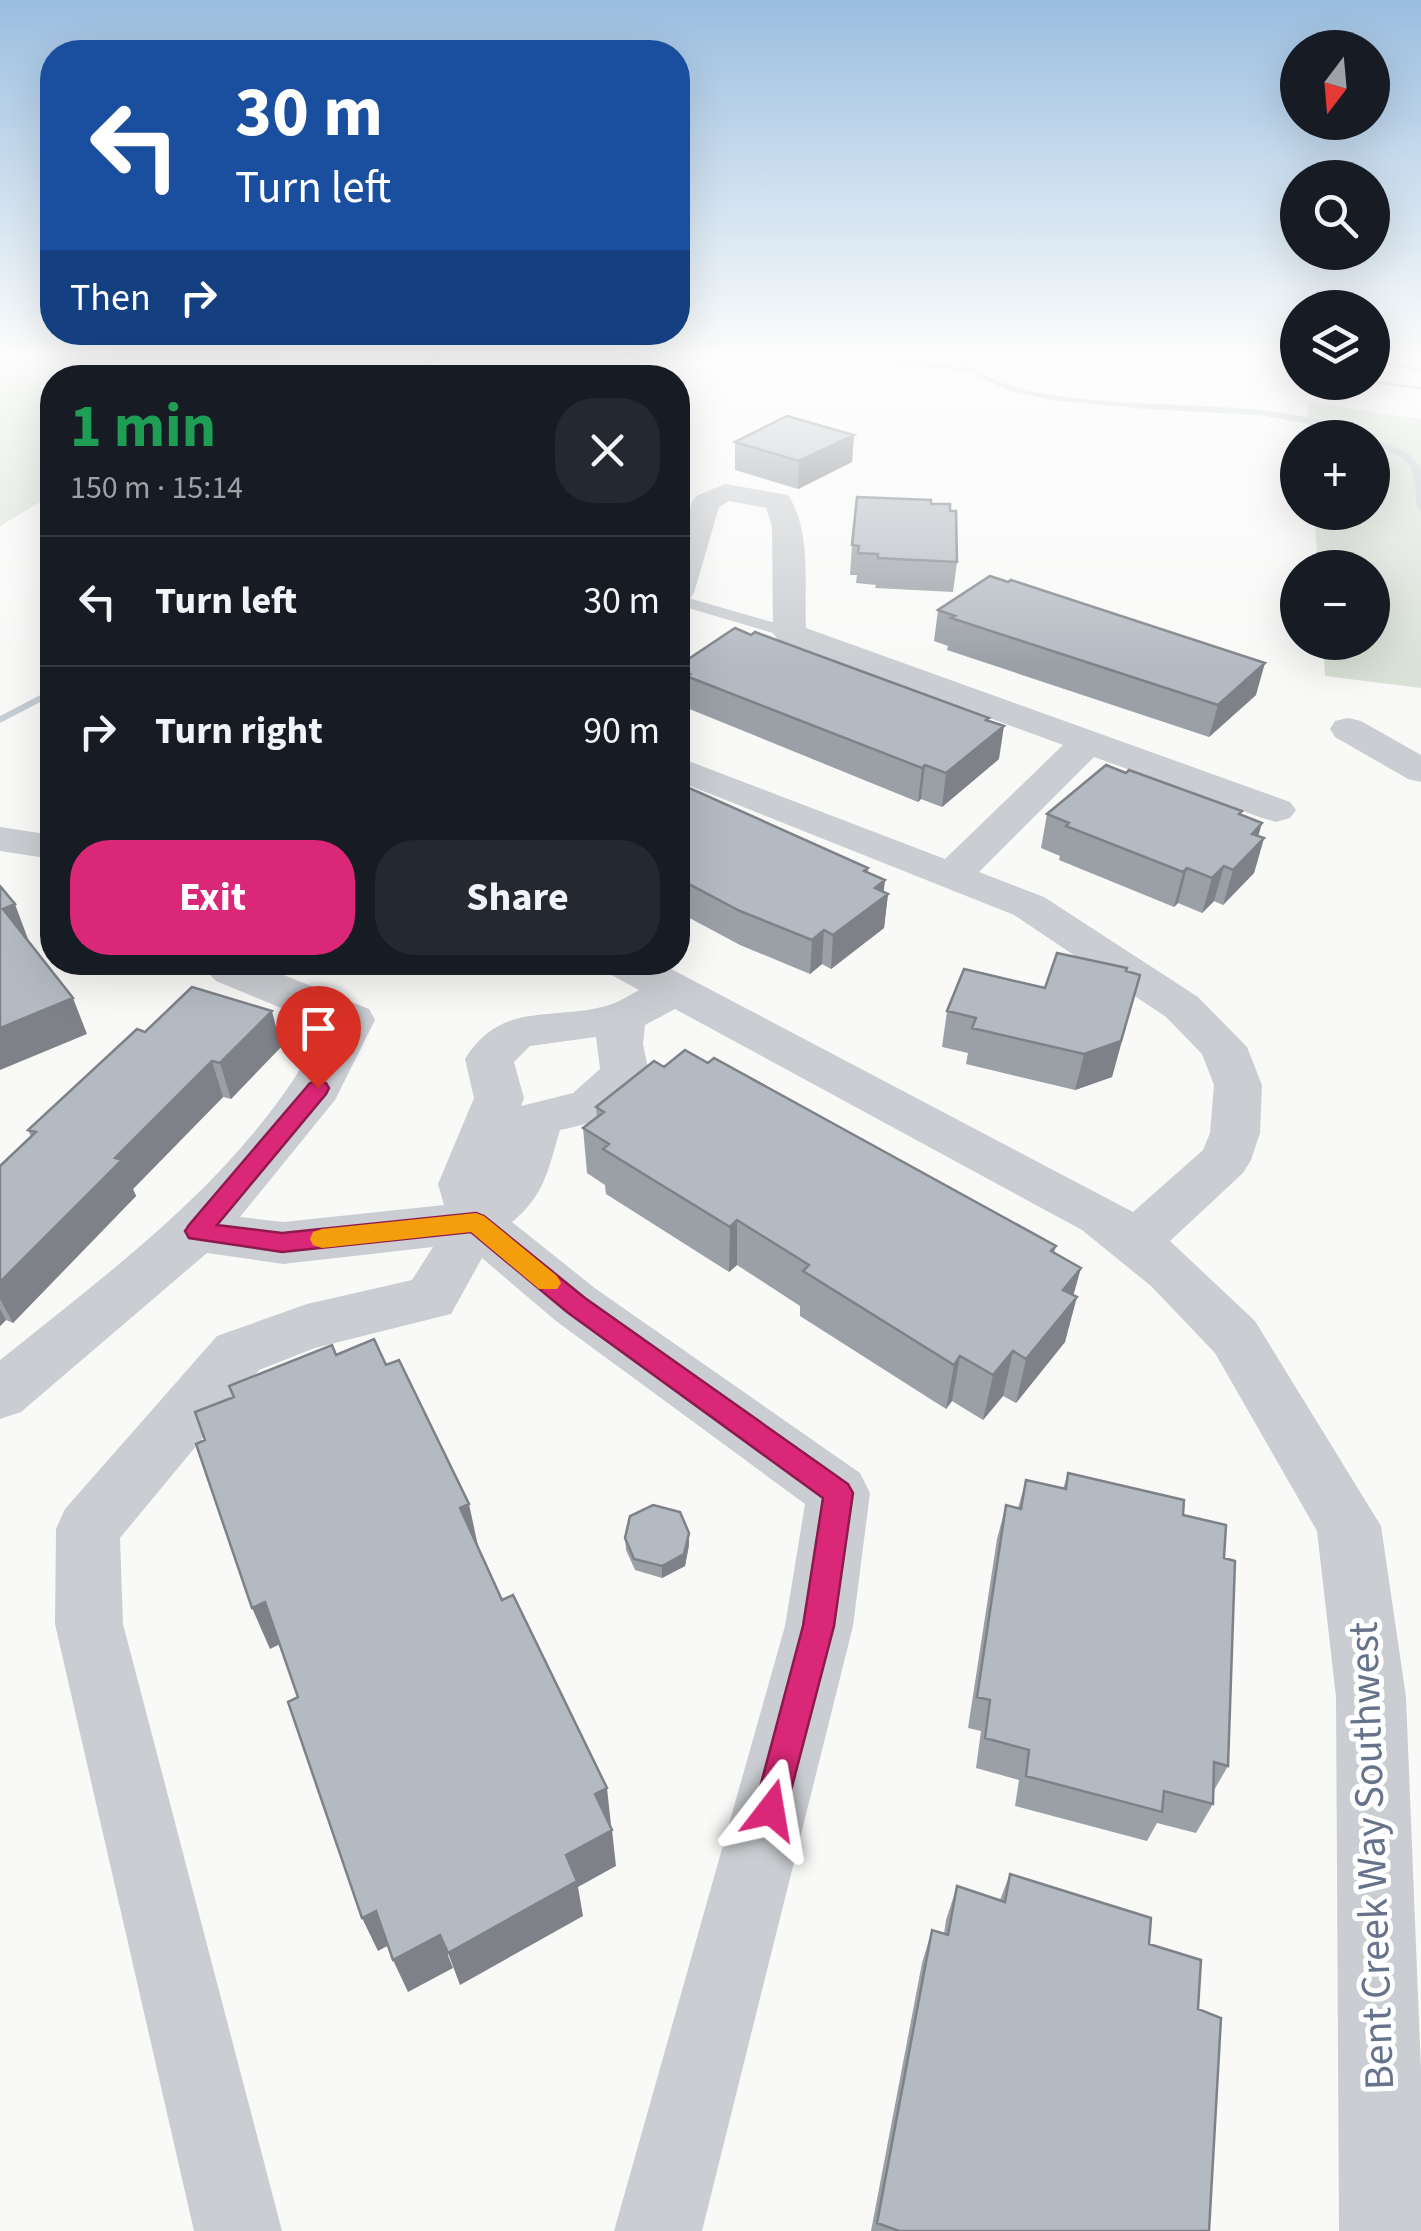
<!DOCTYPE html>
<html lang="en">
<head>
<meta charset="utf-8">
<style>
  :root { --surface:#171b24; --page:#242831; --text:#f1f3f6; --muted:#9ea1a6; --line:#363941; --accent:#db2777 }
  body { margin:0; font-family:"Source Sans 3",sans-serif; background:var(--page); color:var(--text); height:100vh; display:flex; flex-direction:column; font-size:38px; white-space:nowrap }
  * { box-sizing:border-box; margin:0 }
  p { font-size:32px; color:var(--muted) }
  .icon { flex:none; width:55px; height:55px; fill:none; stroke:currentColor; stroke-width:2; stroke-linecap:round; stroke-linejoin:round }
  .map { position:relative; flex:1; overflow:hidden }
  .side { position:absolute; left:40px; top:365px; width:650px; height:610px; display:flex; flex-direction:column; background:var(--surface); border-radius:40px; box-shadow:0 10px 40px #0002 }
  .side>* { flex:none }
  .hud { position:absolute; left:40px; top:40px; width:650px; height:305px; border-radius:40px; box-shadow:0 10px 40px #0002; background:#1a4fa0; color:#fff; overflow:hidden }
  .needle { width:65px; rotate:196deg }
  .controls { position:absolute; left:1280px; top:30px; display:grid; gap:20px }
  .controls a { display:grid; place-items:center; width:110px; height:110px; border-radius:50%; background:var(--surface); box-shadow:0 10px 40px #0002; font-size:50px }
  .pin { position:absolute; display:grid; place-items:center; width:85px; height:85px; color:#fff; margin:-102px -42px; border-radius:50% 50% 50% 0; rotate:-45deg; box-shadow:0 0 10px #0007 }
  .pin .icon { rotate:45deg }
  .me { position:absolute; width:110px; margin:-55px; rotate:14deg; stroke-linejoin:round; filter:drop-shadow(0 0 8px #0008) }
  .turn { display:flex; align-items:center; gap:35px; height:210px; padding:0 30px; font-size:45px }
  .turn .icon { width:130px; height:130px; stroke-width:2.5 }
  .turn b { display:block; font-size:70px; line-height:85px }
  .then { display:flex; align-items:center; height:95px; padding:0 30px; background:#0003; gap:20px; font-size:38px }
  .round { display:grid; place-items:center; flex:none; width:105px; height:105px; border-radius:40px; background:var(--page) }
  .summary { display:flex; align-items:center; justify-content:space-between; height:170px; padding:0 30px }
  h1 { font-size:60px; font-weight:700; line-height:75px; color:#1e9e55 }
  .button { display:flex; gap:20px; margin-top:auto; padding:20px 30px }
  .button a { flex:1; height:115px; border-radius:40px; background:var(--accent); color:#fff; font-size:40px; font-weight:700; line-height:115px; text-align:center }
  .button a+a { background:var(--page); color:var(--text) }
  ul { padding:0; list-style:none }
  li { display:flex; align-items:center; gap:30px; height:130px; padding:0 30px; border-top:2px solid var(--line) }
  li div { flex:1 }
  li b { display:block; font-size:38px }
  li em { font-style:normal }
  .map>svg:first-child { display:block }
  .green { fill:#dae2d8 }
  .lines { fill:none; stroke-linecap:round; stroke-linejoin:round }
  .stream { fill:#c6ced5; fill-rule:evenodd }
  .motorway-casing { stroke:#bcbec3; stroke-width:5 }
  .service { fill:#cacdd1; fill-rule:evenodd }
  .minor { fill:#cacdd1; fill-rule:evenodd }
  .motorway { fill:#fff; fill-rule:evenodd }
  .wall { fill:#9ba0a7 }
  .shaded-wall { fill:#7e8288 }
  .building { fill:#b4bac2; stroke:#7e8288; stroke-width:2.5 }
  .route { fill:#db2777; stroke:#8e194d; stroke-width:2.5 }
  .slow { fill:#f59e0b }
  .labels { text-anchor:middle; stroke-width:10; stroke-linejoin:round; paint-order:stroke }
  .near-street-label { font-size:42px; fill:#67738a; stroke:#fff }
</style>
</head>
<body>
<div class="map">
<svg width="1421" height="2231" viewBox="0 0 1421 2231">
  <rect width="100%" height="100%" fill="#f9faf8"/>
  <path class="green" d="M 0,355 L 293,355 L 254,377 L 52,378 L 52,495 L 0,526 Z
    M 1307,402 L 1421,419 L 1421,688 L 1325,676 L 1323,643 L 1372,642 L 1372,568 L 1318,567 L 1314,513 L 1372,512 L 1372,438 L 1310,437 Z"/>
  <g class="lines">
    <path class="stream" d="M 435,355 L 443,355 L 412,378 L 404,378 Z
      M 845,355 L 863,355 L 965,368 L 951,355 L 959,355 C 966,361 974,370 983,374 C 1010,388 1041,394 1072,398 C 1166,410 1284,397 1370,438 L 1357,438 L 1314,425 L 1260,415 L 1144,409 L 1051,400 L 1007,390 L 969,372 L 848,357 Z
      M 1372,438 L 1408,453 L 1421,468 L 1421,510 L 1417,507 C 1414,461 1415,463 1372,443 Z
      M 52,689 L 52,696 L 0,723 L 0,716 Z"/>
    <g class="motorway-casing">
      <path id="motorway" d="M 1259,355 L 1298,355 L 1298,367 L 1263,360 Z
        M 1372,364 L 1421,371 L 1421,387 L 1372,380 Z"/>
    </g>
    <path class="service" d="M 678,595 L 796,629 L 798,633 L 790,638 L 678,605 Z"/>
    <path class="minor" d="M 554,368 L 638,371 L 650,378 L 544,378 L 545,370 Z
      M 725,484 L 788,495 C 812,531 804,586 806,628 L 1290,802 L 1296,810 L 1290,818 L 1276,822 L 1262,818 L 1094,757 L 979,872 L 1044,897 L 1198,997 L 1247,1047 L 1262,1085 L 1260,1133 L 1251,1160 L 1243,1173 L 1170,1241 L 1255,1321 L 1381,1526 L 1406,1697 L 1421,2070 L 1421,2231 L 1339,2231 L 1336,1697 L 1317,1531 L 1215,1353 L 1151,1286 L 1082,1230 L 675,1009 L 645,1025 L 643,1044 L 649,1073 C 626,1110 601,1122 560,1130 C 548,1170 545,1195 512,1222 L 596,1289 L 860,1473 L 870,1493 L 853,1626 L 702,2231 L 614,2231 L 785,1626 L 805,1504 L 556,1321 L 482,1258 L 451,1314 L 315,1348 L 259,1370 L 120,1538 L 123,1624 L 282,2231 L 194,2231 L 55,1624 L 56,1529 L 65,1509 L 217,1336 L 307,1304 L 412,1280 L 433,1247 L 283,1264 L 207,1253 L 21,1412 L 0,1419 L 0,1360 C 122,1262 252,1168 325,1026 L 216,981 L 197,962 L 251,962 L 369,1009 L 375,1020 L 335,1100 L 240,1217 L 283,1222 L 444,1205 L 438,1184 L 474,1098 L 465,1059 C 503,998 555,1023 612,1004 C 621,1001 631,994 639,990 L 606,972 L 600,962 L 658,962 L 1133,1212 L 1203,1150 L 1210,1133 L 1214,1085 L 1202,1054 L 1166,1017 L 1014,915 L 678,781 L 678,757 L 945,859 L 1063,745 L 778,640 L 773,633 L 772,526 L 766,508 L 729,501 L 719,507 L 694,593 L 689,600 L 678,602 L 678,546 L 692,502 L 696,496 ZM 596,1037 L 600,1069 L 573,1093 L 521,1106 L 524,1098 L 514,1062 L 530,1046 Z
      M 1348,718 L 1361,721 L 1421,755 L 1421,782 L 1408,779 L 1335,737 L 1330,729 L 1335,721 Z
      M 0,827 L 52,835 L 52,859 L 0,851 Z"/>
    <use href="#motorway" class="motorway"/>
  </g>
  <path class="wall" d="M 854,435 L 852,462 L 798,489 L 735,470 L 735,442 Z
    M 931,504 L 957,562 L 953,592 L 875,588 L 876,585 L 856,583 L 857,575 L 850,575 L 852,545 Z
    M 938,610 L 1256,695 L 1209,737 L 947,650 L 948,646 L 934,641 Z
    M 678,666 L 999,759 L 942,807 L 921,799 L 918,802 L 687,708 L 687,704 L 678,701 Z
    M 678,783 L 868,868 L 868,872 L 885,880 L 883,892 L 888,894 L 884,928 L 831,969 L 822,964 L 810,974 L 740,945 L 684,915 Z
    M 1242,811 L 1241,815 L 1258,836 L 1264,838 L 1254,873 L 1223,905 L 1214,901 L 1202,913 L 1178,903 L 1174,907 L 1059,860 L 1060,856 L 1041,848 L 1047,814 Z
    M 1126,971 L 1140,975 L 1112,1077 L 1075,1090 L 966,1064 L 968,1053 L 942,1047 L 947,1011 L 1045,988 Z
    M 145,1032 L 281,1047 L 231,1099 L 223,1097 L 133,1189 L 136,1196 L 13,1323 L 6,1320 L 0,1326 L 0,1166 L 31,1137 L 28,1130 Z
    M 664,1067 L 1056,1246 L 1054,1253 L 1074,1296 L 1065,1342 L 1016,1403 L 1003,1396 L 983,1420 L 952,1401 L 946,1409 L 800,1316 L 800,1306 L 737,1265 L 729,1272 L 606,1194 L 605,1185 L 587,1173 L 583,1128 L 597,1117 L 596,1107 Z
    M 1068,1473 L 1183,1515 L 1224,1558 L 1228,1766 L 1213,1792 L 1213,1804 L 1196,1833 L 1157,1823 L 1147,1841 L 1015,1806 L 1019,1780 L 976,1768 L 981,1731 L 968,1728 L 997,1539 L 1006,1505 L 1018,1508 L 1026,1480 L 1063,1489 Z
    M 689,1533 L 689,1545 L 685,1566 L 662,1578 L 635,1570 L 626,1550 L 625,1538 Z
    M 1010,1874 L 1149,1944 L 1198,2009 L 1209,2231 L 871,2231 L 922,1963 L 932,1930 L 944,1934 L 946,1920 L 957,1886 L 1000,1900 Z"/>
  <path class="shaded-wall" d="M 854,435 L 852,462 L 798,489 L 799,461 Z
    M 1265,663 L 1256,695 L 1209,737 L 1218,705 Z
    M 989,718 L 986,741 L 1004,726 L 999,759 L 942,807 L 946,773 Z
    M 925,765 L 921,799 L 918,802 L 922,768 Z
    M 1262,823 L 1255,848 L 1264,838 L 1254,873 L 1223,905 L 1233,870 L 1252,834 Z
    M 1224,866 L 1214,901 L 1202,913 L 1212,878 Z
    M 1187,868 L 1178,903 L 1174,907 L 1183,872 Z
    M 885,880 L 883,898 L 888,894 L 884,928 L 831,969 L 833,935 L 875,888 Z
    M 683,881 L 684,915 L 678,920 L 678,885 Z
    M 15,904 L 28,939 L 17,944 L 3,909 Z
    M 824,930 L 822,964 L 810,974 L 812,940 Z
    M 1140,975 L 1112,1077 L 1075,1090 L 1084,1054 Z
    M 73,998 L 87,1034 L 0,1070 L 0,1028 Z
    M 272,1011 L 281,1047 L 231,1099 L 220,1063 Z
    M 212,1061 L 223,1097 L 133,1189 L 136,1196 L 13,1323 L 0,1299 L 0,1282 L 115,1158 Z
    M 737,1220 L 737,1265 L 729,1272 L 730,1227 Z
    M 1081,1268 L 1071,1304 L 1077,1297 L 1065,1342 L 1016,1403 L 1026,1359 L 1063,1290 Z
    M 0,1309 L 6,1320 L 0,1326 Z
    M 1013,1351 L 1003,1396 L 983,1420 L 993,1375 Z
    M 960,1356 L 952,1401 L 946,1409 L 954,1365 Z
    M 469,1504 L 478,1546 L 460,1508 Z
    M 689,1533 L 689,1545 L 685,1566 L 662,1578 L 662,1566 Z
    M 265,1602 L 282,1643 L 270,1649 L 252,1608 Z
    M 607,1788 L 611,1825 L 600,1830 L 595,1794 Z
    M 612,1830 L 616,1866 L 578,1887 L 583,1916 L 460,1985 L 448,1953 L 566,1855 Z
    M 376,1911 L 391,1944 L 378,1951 L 362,1918 Z
    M 440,1935 L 453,1968 L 408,1992 L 393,1960 Z"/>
  <path class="building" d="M 576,370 L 619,370 L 618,378 L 574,378 Z
    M 787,416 L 854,435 L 799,461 L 735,442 Z
    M 857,497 L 931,500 L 931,504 L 950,504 L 950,511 L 956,511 L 957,562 L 878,558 L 878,554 L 858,553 L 859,546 L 852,545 Z
    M 990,576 L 1008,582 L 1011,580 L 1265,663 L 1218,705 L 951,618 L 955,616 L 938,610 Z
    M 735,628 L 751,635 L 755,632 L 989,718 L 986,720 L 1004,726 L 946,773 L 925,765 L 922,768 L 686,676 L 690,674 L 678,669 L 678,666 Z
    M 1106,765 L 1126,773 L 1129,770 L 1242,811 L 1239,814 L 1262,823 L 1252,834 L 1264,838 L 1233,870 L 1224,866 L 1212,878 L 1187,868 L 1183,872 L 1066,826 L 1069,823 L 1047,814 Z
    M 678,783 L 868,868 L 864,871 L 885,880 L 875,888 L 888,894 L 833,935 L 824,930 L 812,940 L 740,911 L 683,881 L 678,885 Z
    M 0,886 L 15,904 L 3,909 L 73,998 L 0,1028 Z
    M 1057,953 L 1127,968 L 1126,971 L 1140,975 L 1121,1041 L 1084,1054 L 972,1028 L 976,1018 L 947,1011 L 964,969 L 1045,988 Z
    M 192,987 L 272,1011 L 220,1063 L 212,1061 L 115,1158 L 122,1160 L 0,1282 L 0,1166 L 36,1132 L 28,1130 L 137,1029 L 145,1032 Z
    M 685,1050 L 708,1063 L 714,1058 L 1056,1246 L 1051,1251 L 1081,1268 L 1063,1290 L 1077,1297 L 1026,1359 L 1013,1351 L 993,1375 L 960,1356 L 954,1365 L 803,1271 L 809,1265 L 737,1220 L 730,1227 L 603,1149 L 609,1144 L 583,1128 L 604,1112 L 596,1107 L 654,1061 L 664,1067 Z
    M 374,1339 L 386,1365 L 399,1360 L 469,1504 L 460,1508 L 502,1600 L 513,1595 L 607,1788 L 595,1794 L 612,1830 L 566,1855 L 577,1881 L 448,1953 L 440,1935 L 393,1960 L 376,1911 L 362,1918 L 288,1702 L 298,1697 L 265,1602 L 252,1608 L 196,1444 L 205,1440 L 195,1412 L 234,1397 L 229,1386 L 332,1345 L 336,1355 Z
    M 1068,1473 L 1184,1500 L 1183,1515 L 1226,1525 L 1224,1558 L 1235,1561 L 1228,1766 L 1214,1762 L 1213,1804 L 1164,1791 L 1162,1812 L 1026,1776 L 1029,1750 L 985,1738 L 990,1700 L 977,1697 L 1006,1505 L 1021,1509 L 1026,1480 L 1066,1489 Z
    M 653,1505 L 680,1512 L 689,1533 L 684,1554 L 662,1566 L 634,1559 L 625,1538 L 630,1516 Z
    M 1010,1874 L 1151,1918 L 1149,1944 L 1201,1960 L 1198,2009 L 1221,2018 L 1209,2231 L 899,2231 L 877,2223 L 932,1930 L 948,1935 L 957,1886 L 1005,1902 Z"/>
  <linearGradient id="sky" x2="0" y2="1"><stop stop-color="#9abee0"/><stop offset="0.53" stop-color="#fcfdfc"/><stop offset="1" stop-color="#fcfdfc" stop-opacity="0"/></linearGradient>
  <rect width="1421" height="667" fill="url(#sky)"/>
  <path class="route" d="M 318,1081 L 326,1083 L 329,1088 L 326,1094 L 217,1225 L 282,1233 L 476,1213 L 484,1216 L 585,1298 L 848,1484 L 853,1493 L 834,1626 L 783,1821 L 771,1826 L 759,1821 L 754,1810 L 803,1626 L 823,1498 L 567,1312 L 471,1232 L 282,1252 L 189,1238 L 185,1231 L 189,1225 L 310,1083 Z"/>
  <path class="slow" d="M 476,1213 L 484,1216 L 557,1276 L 561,1283 L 557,1289 L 539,1289 L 471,1232 L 322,1248 L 313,1245 L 310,1239 L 313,1232 L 322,1229 Z"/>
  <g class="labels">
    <g class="near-street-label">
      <text transform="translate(1370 1856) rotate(-92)" y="15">Bent Creek Way Southwest</text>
    </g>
  </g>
</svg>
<div class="controls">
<a><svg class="needle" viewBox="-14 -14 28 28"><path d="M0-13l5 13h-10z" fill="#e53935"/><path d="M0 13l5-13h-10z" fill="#9ea1a6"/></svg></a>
<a><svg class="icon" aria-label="search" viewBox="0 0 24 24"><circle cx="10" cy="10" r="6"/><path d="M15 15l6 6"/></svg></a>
<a><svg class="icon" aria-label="layers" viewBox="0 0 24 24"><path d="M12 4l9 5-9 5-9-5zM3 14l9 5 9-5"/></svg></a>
<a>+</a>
<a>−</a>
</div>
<div class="pin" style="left:318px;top:1088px;background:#d93025"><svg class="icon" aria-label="arrive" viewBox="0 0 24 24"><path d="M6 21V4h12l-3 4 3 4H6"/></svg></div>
<svg class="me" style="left:771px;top:1810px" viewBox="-20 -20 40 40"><path d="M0-17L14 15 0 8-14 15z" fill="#db2777" stroke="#fff" stroke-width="4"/></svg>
<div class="hud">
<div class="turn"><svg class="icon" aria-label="left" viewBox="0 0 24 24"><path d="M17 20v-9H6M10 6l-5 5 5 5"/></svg><div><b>30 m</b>Turn left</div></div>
<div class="then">Then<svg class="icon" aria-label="right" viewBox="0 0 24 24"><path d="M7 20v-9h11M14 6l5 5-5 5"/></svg></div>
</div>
<section class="side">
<div class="summary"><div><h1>1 min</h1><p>150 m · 15:14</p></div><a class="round"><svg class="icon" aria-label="close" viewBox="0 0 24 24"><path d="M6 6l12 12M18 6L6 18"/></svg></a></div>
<ul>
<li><svg class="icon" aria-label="left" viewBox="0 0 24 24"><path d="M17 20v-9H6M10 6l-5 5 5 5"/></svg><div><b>Turn left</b></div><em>30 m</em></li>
<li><svg class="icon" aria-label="right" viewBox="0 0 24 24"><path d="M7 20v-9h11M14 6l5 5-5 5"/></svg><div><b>Turn right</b></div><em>90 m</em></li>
</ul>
<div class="button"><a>Exit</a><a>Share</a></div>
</section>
</div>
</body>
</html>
